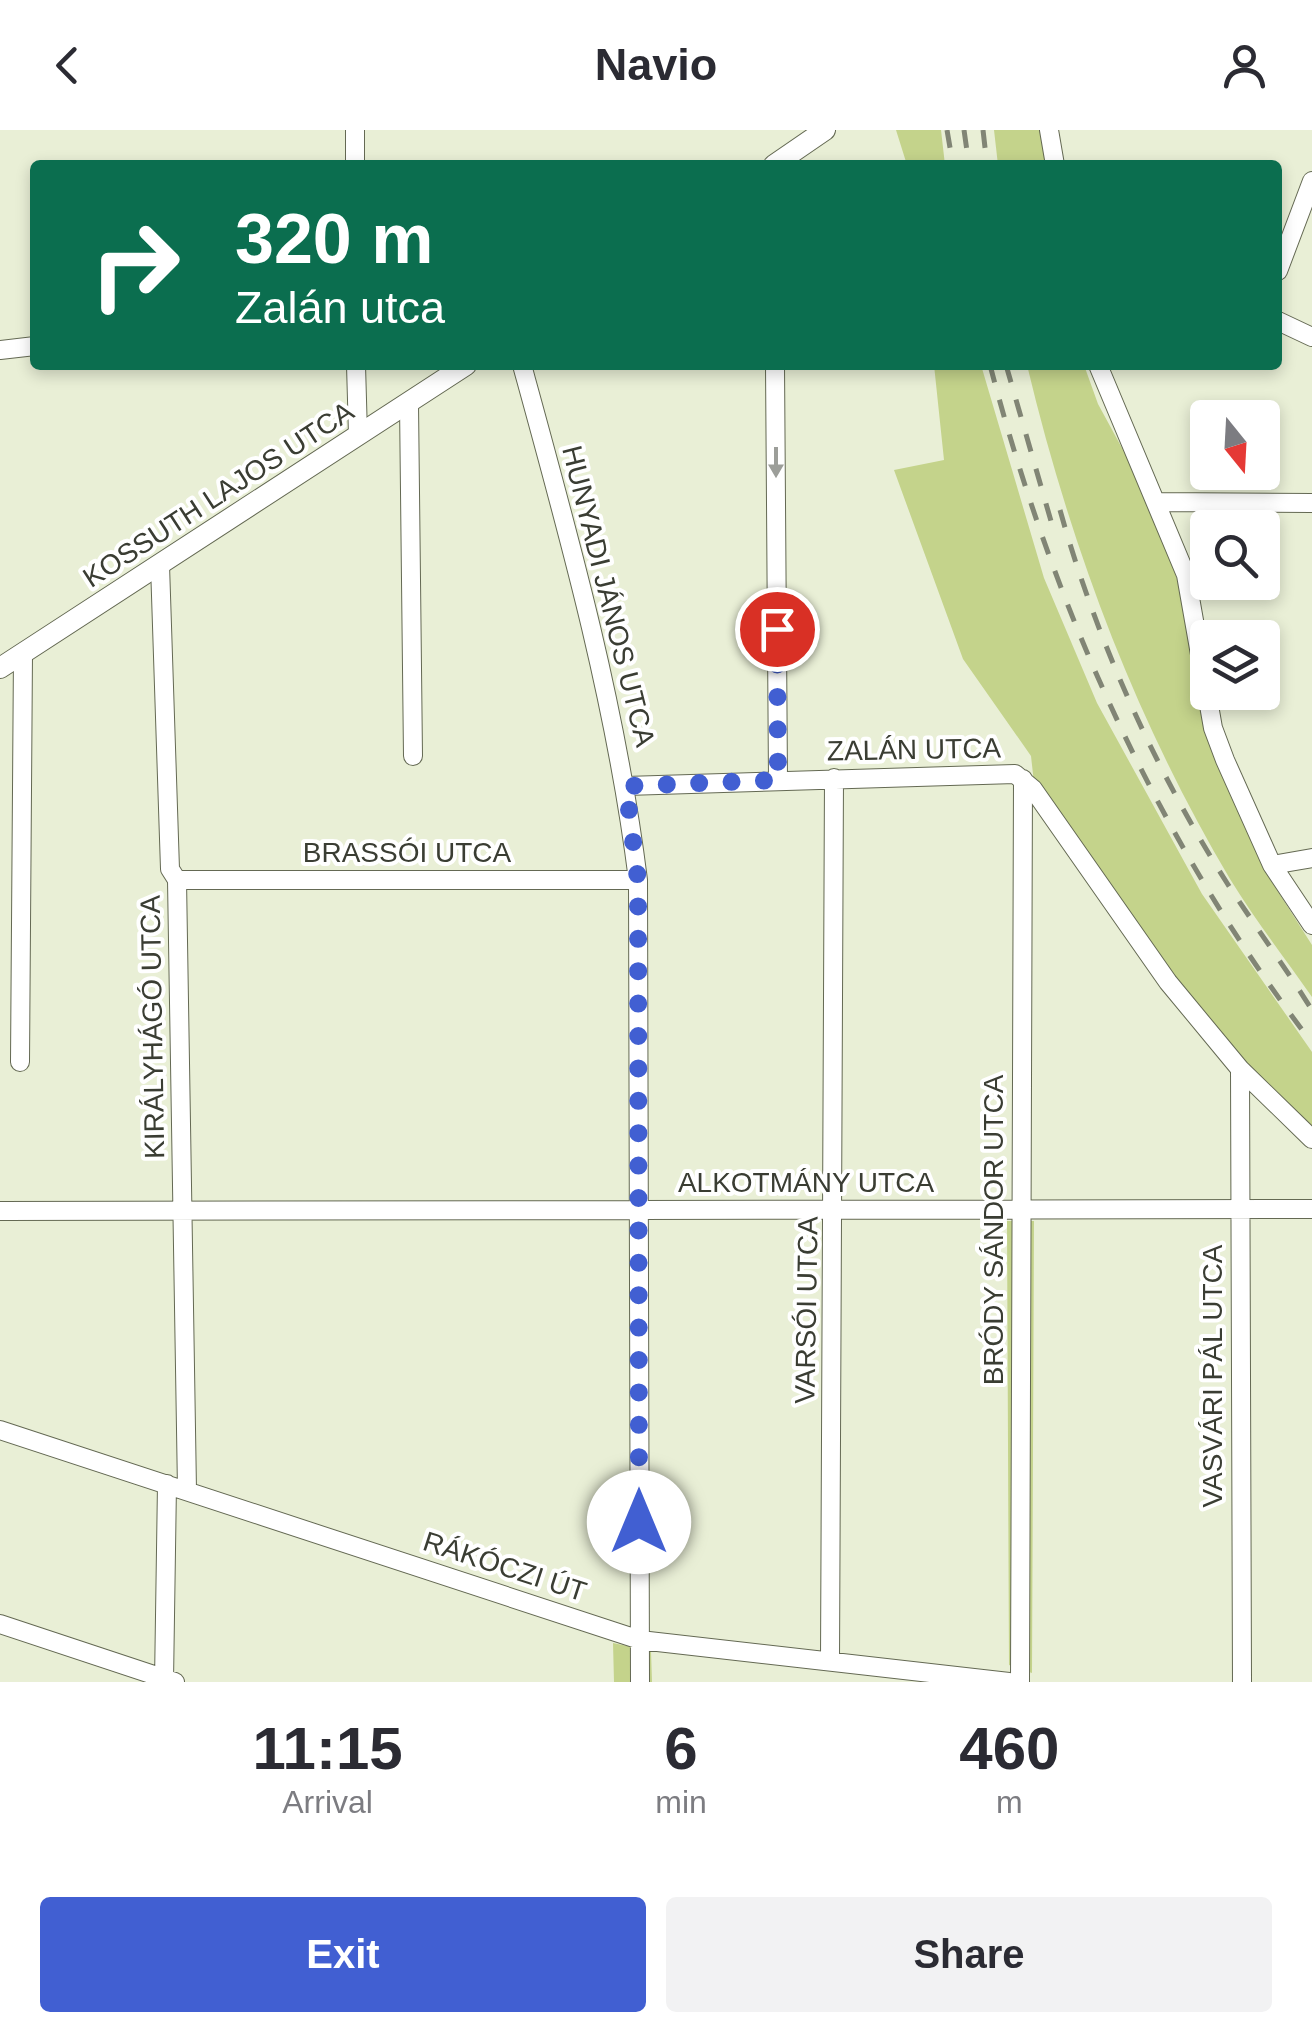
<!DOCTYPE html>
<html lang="en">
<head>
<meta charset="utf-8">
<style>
  :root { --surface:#fff; --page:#f2f2f3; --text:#2b2b33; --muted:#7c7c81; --accent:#415fd2 }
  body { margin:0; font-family:Arial,sans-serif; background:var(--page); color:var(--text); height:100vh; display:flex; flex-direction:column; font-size:38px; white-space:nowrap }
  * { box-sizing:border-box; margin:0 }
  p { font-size:32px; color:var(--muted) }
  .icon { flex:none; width:55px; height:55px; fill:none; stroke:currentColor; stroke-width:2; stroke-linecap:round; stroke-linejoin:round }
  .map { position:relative; height:1552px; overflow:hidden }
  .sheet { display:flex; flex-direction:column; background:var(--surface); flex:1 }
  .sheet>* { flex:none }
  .guide { position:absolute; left:30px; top:30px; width:1252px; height:210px; border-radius:10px; box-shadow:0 5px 15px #0003; background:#0b6e4f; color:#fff; overflow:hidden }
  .needle { width:65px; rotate:162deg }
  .tools { position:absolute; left:1190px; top:270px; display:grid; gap:20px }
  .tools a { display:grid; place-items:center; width:90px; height:90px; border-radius:10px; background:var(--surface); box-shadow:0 5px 15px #0003; font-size:50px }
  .pin { position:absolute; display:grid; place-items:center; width:85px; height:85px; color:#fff; margin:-42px; border:5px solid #fff; border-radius:50%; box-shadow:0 2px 10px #0007 }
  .me { position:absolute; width:110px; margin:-55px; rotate:0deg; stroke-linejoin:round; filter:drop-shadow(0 0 8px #0008) }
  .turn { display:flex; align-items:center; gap:35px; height:210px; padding:0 40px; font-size:45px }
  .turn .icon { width:130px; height:130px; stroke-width:2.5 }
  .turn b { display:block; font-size:70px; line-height:85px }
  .eta { display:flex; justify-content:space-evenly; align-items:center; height:170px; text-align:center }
  .eta b { font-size:60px; font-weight:700; line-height:70px }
  .button { display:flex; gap:20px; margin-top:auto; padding:20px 40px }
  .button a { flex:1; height:115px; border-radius:10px; background:var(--accent); color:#fff; font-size:40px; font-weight:700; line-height:115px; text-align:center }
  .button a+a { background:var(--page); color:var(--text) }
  header { display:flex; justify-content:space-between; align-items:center; height:130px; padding:0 40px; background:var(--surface); font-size:45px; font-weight:700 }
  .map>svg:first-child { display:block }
  .green { fill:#c4d38b }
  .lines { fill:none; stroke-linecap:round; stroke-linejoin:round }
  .minor-casing { stroke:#646953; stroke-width:20 }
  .tertiary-casing { stroke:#646953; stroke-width:22 }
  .minor { stroke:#fff; stroke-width:18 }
  .tertiary { stroke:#fff; stroke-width:20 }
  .rail { stroke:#818575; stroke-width:5; stroke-dasharray:18 18; stroke-linecap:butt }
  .oneway { fill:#9c9e99 }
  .route { stroke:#415fd2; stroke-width:18; stroke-dasharray:0 32.4 }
  .labels { text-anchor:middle; stroke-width:8; stroke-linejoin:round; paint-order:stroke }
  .street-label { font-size:28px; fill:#3a3d33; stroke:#fff }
</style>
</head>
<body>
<header><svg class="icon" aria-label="back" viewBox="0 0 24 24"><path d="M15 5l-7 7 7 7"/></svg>Navio<svg class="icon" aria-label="person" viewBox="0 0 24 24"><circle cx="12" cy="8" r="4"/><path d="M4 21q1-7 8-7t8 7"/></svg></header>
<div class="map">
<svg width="1312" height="1552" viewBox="0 0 1312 1552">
  <rect width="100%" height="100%" fill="#e9efd6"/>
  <path class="green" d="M 896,0 L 941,0 L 945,35 L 907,35 Z
    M 994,0 L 1041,0 L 1046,35 L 998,35 Z
    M 934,235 L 981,235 L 1044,448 L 1097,573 L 1202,764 L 1312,922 L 1312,1006 L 1170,849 L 1034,653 L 1031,626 L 963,529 L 894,340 L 944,330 Z
    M 1027,235 L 1084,235 L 1098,274 L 1152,373 L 1176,446 L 1196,522 L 1205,602 L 1263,738 L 1312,815 L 1312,867 C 1285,828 1255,790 1230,749 C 1135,589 1070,415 1027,235 Z
    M 1007,1091 L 1034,1091 L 1032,1543 L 1009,1535 Z
    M 613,1513 L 651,1521 L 652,1552 L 614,1552 Z"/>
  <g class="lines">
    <g class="minor-casing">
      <path id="minor" d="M 1049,0 L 1055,35
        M 355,35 L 355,0
        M 1278,141 L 1312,51
        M 1278,191 L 1312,207
        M 0,220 L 35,216
        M 356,235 L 358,305
        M 522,235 C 569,406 616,574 638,750 L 640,1552
        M 775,235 L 778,650
        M 1098,235 L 1186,445 L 1213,598 L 1225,630 L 1272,735 L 1312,795
        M 409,274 L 413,626
        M 1157,372 L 1312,373
        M 160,435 L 170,739 L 177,750 L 187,1360
        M 626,656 L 1015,644 L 1033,659 L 1168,852 L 1240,939 L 1312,1009
        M 1272,735 L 1312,728
        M 177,750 L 638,750
        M 20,932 L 23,523
        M 1240,939 L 1242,1552
        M 0,1081 L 1312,1079
        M 0,1300 L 640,1510 L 1009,1552
        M 0,1494 L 175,1552
        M 830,1531 L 834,648
        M 164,1552 L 167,1354
        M 1020,1552 L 1023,649"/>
    </g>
    <g class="tertiary-casing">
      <path id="tertiary" d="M 774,35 L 825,0
        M 0,538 L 466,235"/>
    </g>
    <use href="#minor" class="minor"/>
    <use href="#tertiary" class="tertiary"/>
    <path class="rail" d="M 947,0 L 953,35
      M 964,0 L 969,35
      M 983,0 L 987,35
      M 990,235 C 1054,480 1158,711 1312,913
      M 1006,235 L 1053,398
      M 1060,380 C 1096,509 1155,640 1227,753 C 1255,796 1285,837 1312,880"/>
  </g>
  <defs><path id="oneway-solid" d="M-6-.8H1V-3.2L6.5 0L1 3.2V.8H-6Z" transform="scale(2.5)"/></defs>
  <use class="oneway" href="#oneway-solid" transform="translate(776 332) rotate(90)"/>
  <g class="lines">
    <path class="route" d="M 639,1392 L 638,750 L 626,656 L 778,650 L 777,499"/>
  </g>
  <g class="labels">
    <g class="street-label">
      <text transform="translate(218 364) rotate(-33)" y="10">KOSSUTH LAJOS UTCA</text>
      <text transform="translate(609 466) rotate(76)" y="10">HUNYADI JÁNOS UTCA</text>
      <text transform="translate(914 619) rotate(-1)" y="10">ZALÁN UTCA</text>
      <text x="407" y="732">BRASSÓI UTCA</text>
      <text transform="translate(152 897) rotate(-91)" y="10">KIRÁLYHÁGÓ UTCA</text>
      <text x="806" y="1062">ALKOTMÁNY UTCA</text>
      <text transform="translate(993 1100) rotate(-90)" y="10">BRÓDY SÁNDOR UTCA</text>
      <text transform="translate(806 1180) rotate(-89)" y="10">VARSÓI UTCA</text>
      <text transform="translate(1212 1246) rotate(-90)" y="10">VASVÁRI PÁL UTCA</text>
      <text transform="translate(505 1436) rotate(18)" y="10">RÁKÓCZI ÚT</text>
    </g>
  </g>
</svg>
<div class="tools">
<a><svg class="needle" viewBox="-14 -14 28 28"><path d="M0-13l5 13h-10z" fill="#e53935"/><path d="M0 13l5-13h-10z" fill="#7c7c81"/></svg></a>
<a><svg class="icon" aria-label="search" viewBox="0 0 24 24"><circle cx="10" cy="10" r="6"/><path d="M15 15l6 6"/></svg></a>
<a><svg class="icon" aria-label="layers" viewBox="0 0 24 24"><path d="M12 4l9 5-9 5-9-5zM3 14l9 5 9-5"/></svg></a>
</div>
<div class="pin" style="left:777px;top:499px;background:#d93025"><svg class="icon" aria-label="arrive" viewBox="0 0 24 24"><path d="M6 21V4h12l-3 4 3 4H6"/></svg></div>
<svg class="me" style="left:639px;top:1392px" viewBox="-20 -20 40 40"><circle r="19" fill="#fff"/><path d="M0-13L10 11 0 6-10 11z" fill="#415fd2"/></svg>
<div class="guide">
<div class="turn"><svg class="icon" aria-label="right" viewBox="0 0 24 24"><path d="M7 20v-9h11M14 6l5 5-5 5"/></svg><div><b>320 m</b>Zalán utca</div></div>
</div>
</div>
<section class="sheet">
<div class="eta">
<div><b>11:15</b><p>Arrival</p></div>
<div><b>6</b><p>min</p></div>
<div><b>460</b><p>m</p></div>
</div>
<div class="button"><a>Exit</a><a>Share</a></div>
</section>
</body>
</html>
